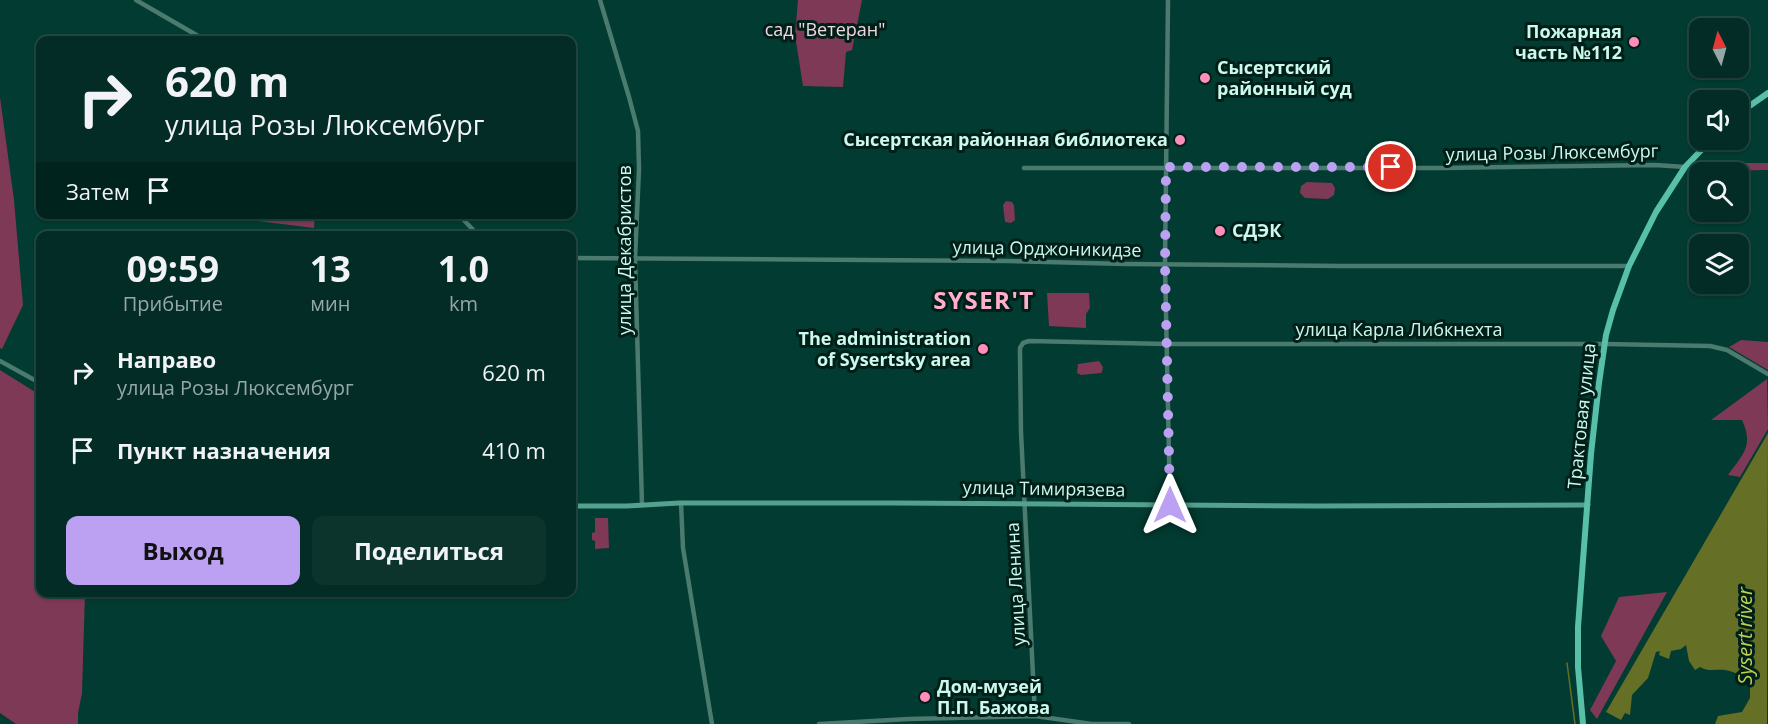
<!DOCTYPE html>
<html lang="ru">
<head>
<meta charset="utf-8">
<style>
  :root { --surface:#022c25; --page:#0c342d; --text:#f1f3f6; --muted:#96a7a7; --line:#234842; --accent:#bca0f2 }
  body { margin:0; font-family:"Open Sans",sans-serif; background:var(--page); color:var(--text); height:100vh; display:flex; flex-direction:column; font-size:22px; white-space:nowrap }
  * { box-sizing:border-box; margin:0 }
  p { font-size:20px; color:var(--muted) }
  .icon { flex:none; width:33px; height:33px; fill:none; stroke:currentColor; stroke-width:2; stroke-linecap:round; stroke-linejoin:round }
  .map { position:relative; flex:1; overflow:hidden }
  .sheet { position:absolute; left:36px; top:231px; width:540px; height:366px; display:flex; flex-direction:column; background:var(--surface); border-radius:12px; box-shadow:0 2px 4px #0004,0 0 0 2px var(--line) }
  .sheet>* { flex:none }
  .hud { position:absolute; left:36px; top:36px; width:540px; height:183px; border-radius:12px; box-shadow:0 2px 4px #0004,0 0 0 2px var(--line); background:#022c25; color:var(--text); overflow:hidden }
  .needle { width:39px; rotate:354deg }
  .controls { position:absolute; left:1689px; top:18px; display:grid; gap:12px }
  .controls a { display:grid; place-items:center; width:60px; height:60px; border-radius:12px; background:var(--surface); box-shadow:0 2px 4px #0004,0 0 0 2px var(--line); font-size:30px }
  .pin { position:absolute; display:grid; place-items:center; width:51px; height:51px; color:#fff; margin:-26px; border:3px solid #fff; border-radius:50%; box-shadow:0 2px 6px #0007 }
  .me { position:absolute; width:66px; margin:-33px; rotate:0deg; stroke-linejoin:round; filter:drop-shadow(0 0 4px #0008) }
  .turn { display:flex; align-items:center; gap:21px; height:126px; padding:0 30px; font-size:27px }
  .turn .icon { width:78px; height:78px; stroke-width:2.5 }
  .turn b { display:block; font-size:42px; line-height:51px }
  .then { display:flex; align-items:center; height:57px; padding:0 30px; background:#0003; gap:12px; font-size:22px }
  .eta { display:flex; justify-content:space-evenly; align-items:center; height:102px; text-align:center }
  .eta b { font-size:36px; font-weight:700; line-height:42px }
  .cta { display:flex; gap:12px; margin-top:auto; padding:12px 30px }
  .cta a { flex:1; height:69px; border-radius:12px; background:var(--accent); color:#111; font-size:24px; font-weight:700; line-height:69px; text-align:center }
  .cta a+a { background:var(--page); color:var(--text) }
  ul { padding:0; list-style:none }
  li { display:flex; align-items:center; gap:18px; height:78px; padding:0 30px }
  li div { flex:1 }
  li b { display:block; font-size:22px }
  li em { font-style:normal }
  .map>svg:first-child { display:block }
  .green { fill:#7d3955 }
  .water { fill:#656f25 }
  .lines { fill:none; stroke-linecap:round; stroke-linejoin:round }
  .stream { stroke:#656f25; stroke-width:1.5 }
  .tertiary { stroke:#4b7a6e; stroke-width:4.5 }
  .secondary { stroke:#54a18f; stroke-width:5 }
  .primary { stroke:#58c0a8; stroke-width:6 }
  .route { stroke:#bca0f2; stroke-width:10; stroke-dasharray:0 18 }
  .poi-dot { fill:#ff8eba; stroke:#011f19; stroke-width:2 }
  .labels { text-anchor:middle; stroke-width:6; stroke-linejoin:round; paint-order:stroke }
  .park-label { font-size:18px; fill:#f1d7df; stroke:#011f19 }
  .poi-label { font-size:18px; font-weight:bold; fill:#cdf9ec; stroke:#011f19; text-anchor:end }
  .street-label { font-size:18px; fill:#cdf9ec; stroke:#011f19 }
  .water-label { font-size:20px; font-style:italic; fill:#c0d051; stroke:#011f19 }
  .district-label { font-size:24px; font-weight:bold; letter-spacing:1.5px; fill:#ffaecb; stroke:#011f19 }
</style>
</head>
<body>
<div class="map">
<svg width="1768" height="724" viewBox="0 0 1768 724">
  <rect width="100%" height="100%" fill="#023b31"/>
  <path class="green" d="M 798,0 L 862,0 L 852,50 L 846,52 L 843,87 L 803,86 L 795,35 Z
    M 0,97 L 14,200 L 23,305 L 2,349 L 0,348 Z
    M 1714,163 L 1768,163 L 1768,170 L 1713,171 Z
    M 1307,182 L 1332,183 L 1335,188 L 1334,195 L 1328,199 L 1305,198 L 1300,193 L 1301,186 Z
    M 1006,201 L 1012,202 L 1014,205 L 1015,220 L 1011,223 L 1005,222 L 1003,205 Z
    M 250,215 L 315,215 L 314,228 L 249,220 Z
    M 1047,293 L 1089,293 L 1090,308 L 1086,314 L 1086,328 L 1049,326 Z
    M 1741,340 L 1768,342 L 1768,370 L 1729,347 Z
    M 1099,361 L 1103,367 L 1102,372 L 1101,373 L 1081,375 L 1077,373 L 1078,364 Z
    M 0,370 L 40,395 L 40,592 L 85,593 L 82,693 L 78,713 L 78,724 L 16,724 L 0,713 Z
    M 1767,379 L 1768,429 L 1740,477 L 1728,475 C 1743,454 1754,446 1742,420 L 1711,420 Z
    M 595,518 L 608,518 L 609,548 L 595,549 L 595,541 L 592,540 L 592,533 L 595,532 Z
    M 1667,592 L 1597,719 L 1590,710 L 1616,661 L 1601,636 L 1619,597 Z"/>
  <path class="water" d="M 1768,433 L 1767,724 L 1715,724 L 1718,716 L 1742,712 L 1750,698 L 1750,681 C 1742,676 1735,672 1725,670 C 1716,669 1708,672 1700,667 L 1695,670 L 1689,661 L 1686,645 L 1681,649 L 1671,651 L 1669,659 L 1659,655 L 1660,651 L 1656,652 L 1648,678 L 1632,695 L 1630,715 L 1625,713 L 1621,720 L 1606,712 Z"/>
  <g class="lines">
    <path class="stream" d="M 1567,663 L 1575,724"/>
    <path class="tertiary" d="M 136,0 L 205,40
      M 600,0 L 629,97 L 638,131 L 639,169 L 635,259 L 642,505
      M 1168,0 L 1165,264 L 1170,505
      M 1024,168 L 1443,168 L 1655,165 L 1685,167
      M 458,214 L 479,236
      M 572,258 L 1007,261 L 1126,264 L 1342,266 L 1629,266
      M 0,361 L 40,383
      M 681,503 L 683,548 L 712,724
      M 1035,716 L 1021,432 L 1020,355 L 1020,348 L 1023,343 L 1029,341 L 1167,344 L 1605,344 L 1710,346 L 1727,350 L 1768,374
      M 819,724 L 909,719 L 1035,716 L 1092,724 L 1129,724"/>
    <path class="secondary" d="M 572,506 L 627,506 L 679,503 L 895,503 L 1317,506 L 1588,505"/>
    <path class="primary" d="M 1738,114 L 1768,93
      M 1583,724 L 1578,667 L 1578,627 L 1591,454 L 1599,383 L 1606,335 L 1613,310 L 1629,266 L 1656,212 L 1685,167 L 1711,140"/>
  </g>
  <g class="lines">
    <path class="route" d="M 1170,505 L 1165,264 L 1166,167 L 1391,167"/>
  </g>
  <g class="poi-dot">
    <circle cx="1634" cy="42" r="6"/>
    <circle cx="1205" cy="78" r="6"/>
    <circle cx="1180" cy="140" r="6"/>
    <circle cx="1220" cy="231" r="6"/>
    <circle cx="983" cy="349" r="6"/>
    <circle cx="925" cy="697" r="6"/>
  </g>
  <g class="labels">
    <g class="park-label">
      <text x="825" y="36">сад "Ветеран"</text>
    </g>
    <g class="poi-label">
      <text x="1622" y="38">Пожарная<tspan x="1622" dy="21">часть №112</tspan></text>
      <text x="1217" y="74" text-anchor="start">Сысертский<tspan x="1217" dy="21">районный суд</tspan></text>
      <text x="1168" y="146">Сысертская районная библиотека</text>
      <text x="1232" y="237" text-anchor="start">СДЭК</text>
      <text x="971" y="345">The administration<tspan x="971" dy="21">of Sysertsky area</tspan></text>
      <text x="937" y="693" text-anchor="start">Дом-музей<tspan x="937" dy="21">П.П. Бажова</tspan></text>
    </g>
    <g class="street-label">
      <text transform="translate(1552 153) rotate(-1)" y="6">улица Розы Люксембург</text>
      <text transform="translate(1047 249) rotate(1)" y="6">улица Орджоникидзе</text>
      <text transform="translate(625 250) rotate(-90)" y="6">улица Декабристов</text>
      <text x="1399" y="336">улица Карла Либкнехта</text>
      <text transform="translate(1582 416) rotate(-84)" y="6">Трактовая улица</text>
      <text transform="translate(1044 489) rotate(1)" y="6">улица Тимирязева</text>
      <text transform="translate(1016 584) rotate(-93)" y="6">улица Ленина</text>
    </g>
    <g class="water-label">
      <text transform="translate(1745 636) rotate(-90)" y="7">Sysert river</text>
    </g>
    <g class="district-label">
      <text x="984" y="309">SYSER'T</text>
    </g>
  </g>
</svg>
<div class="controls">
<a><svg class="needle" viewBox="-14 -14 28 28"><path d="M0-13l5 13h-10z" fill="#e53935"/><path d="M0 13l5-13h-10z" fill="#96a7a7"/></svg></a>
<a><svg class="icon" aria-label="sound" viewBox="0 0 24 24"><path d="M4 9h4l5-4v14l-5-4H4zM17 9q2 3 0 6"/></svg></a>
<a><svg class="icon" aria-label="search" viewBox="0 0 24 24"><circle cx="10" cy="10" r="6"/><path d="M15 15l6 6"/></svg></a>
<a><svg class="icon" aria-label="layers" viewBox="0 0 24 24"><path d="M12 4l9 5-9 5-9-5zM3 14l9 5 9-5"/></svg></a>
</div>
<div class="pin" style="left:1391px;top:167px;background:#d93025"><svg class="icon" aria-label="arrive" viewBox="0 0 24 24"><path d="M6 21V4h12l-3 4 3 4H6"/></svg></div>
<svg class="me" style="left:1170px;top:505px" viewBox="-20 -20 40 40"><path d="M0-17L14 15 0 8-14 15z" fill="#bca0f2" stroke="#fff" stroke-width="4"/></svg>
<div class="hud">
<div class="turn"><svg class="icon" aria-label="right" viewBox="0 0 24 24"><path d="M7 20v-9h11M14 6l5 5-5 5"/></svg><div><b>620 m</b>улица Розы Люксембург</div></div>
<div class="then">Затем<svg class="icon" aria-label="arrive" viewBox="0 0 24 24"><path d="M6 21V4h12l-3 4 3 4H6"/></svg></div>
</div>
<section class="sheet">
<div class="eta">
<div><b>09:59</b><p>Прибытие</p></div>
<div><b>13</b><p>мин</p></div>
<div><b>1.0</b><p>km</p></div>
</div>
<ul>
<li><svg class="icon" aria-label="right" viewBox="0 0 24 24"><path d="M7 20v-9h11M14 6l5 5-5 5"/></svg><div><b>Направо</b><p>улица Розы Люксембург</p></div><em>620 m</em></li>
<li><svg class="icon" aria-label="arrive" viewBox="0 0 24 24"><path d="M6 21V4h12l-3 4 3 4H6"/></svg><div><b>Пункт назначения</b></div><em>410 m</em></li>
</ul>
<div class="cta"><a>Выход</a><a>Поделиться</a></div>
</section>
</div>
</body>
</html>
